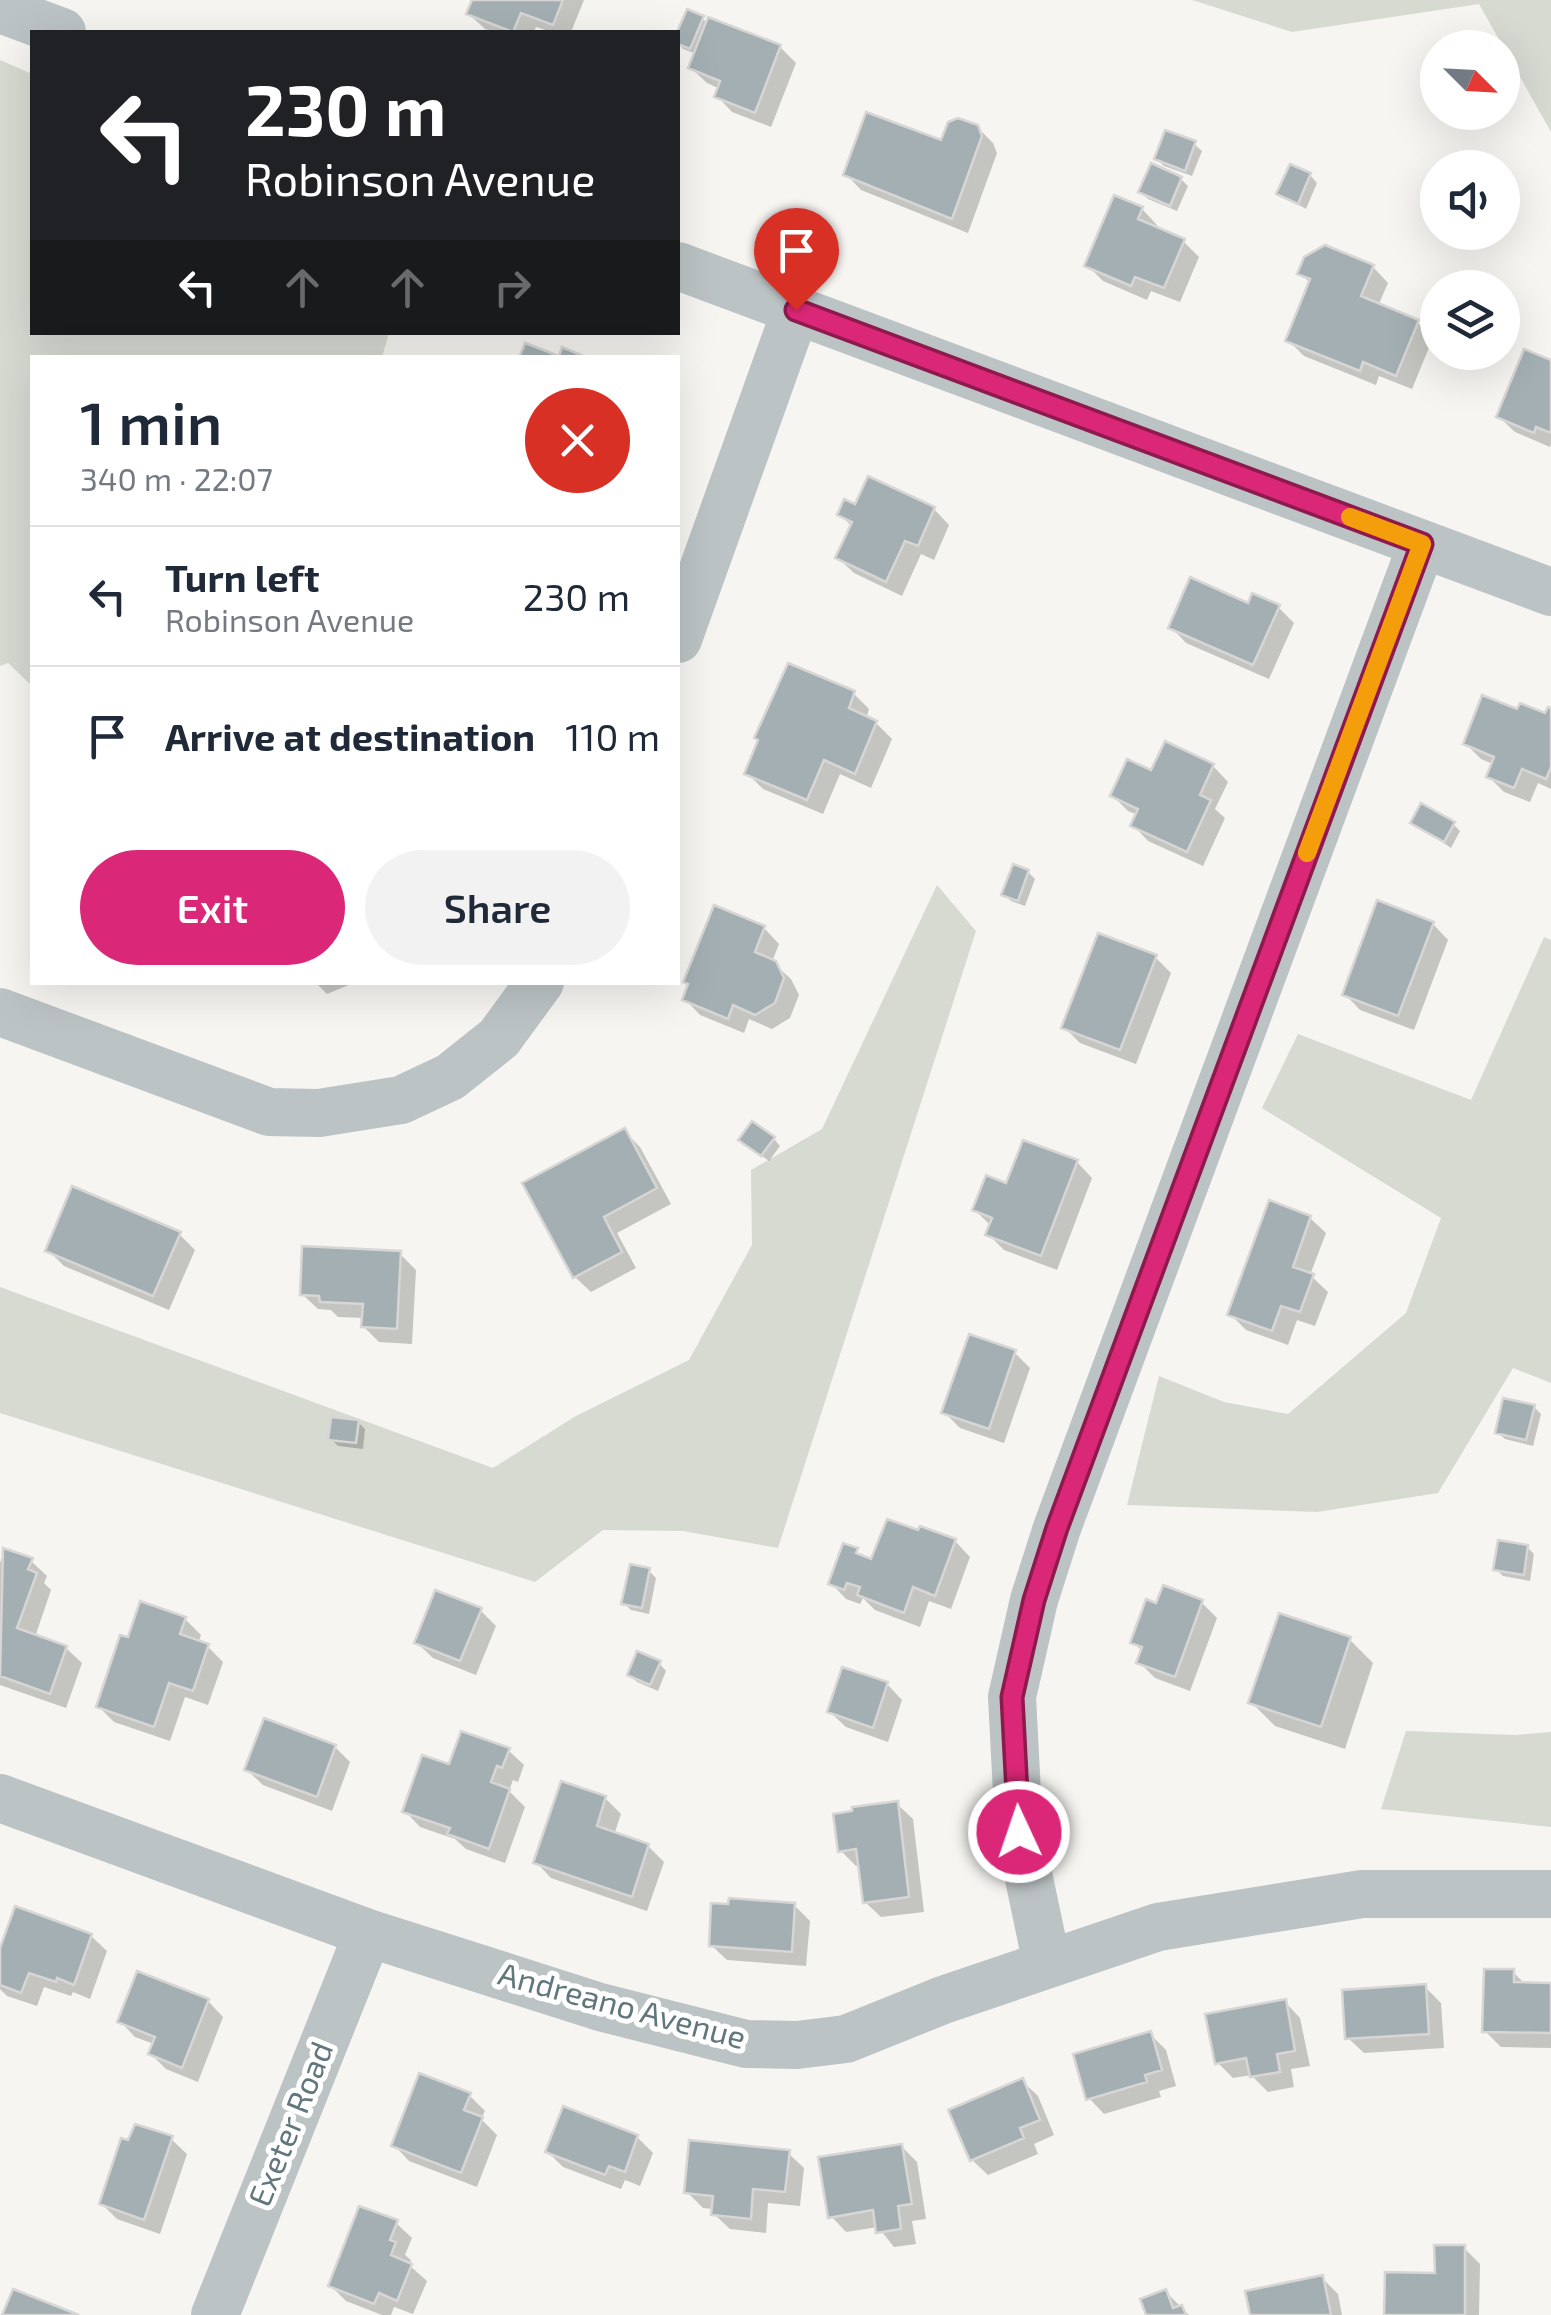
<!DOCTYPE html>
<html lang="en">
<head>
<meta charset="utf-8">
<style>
  :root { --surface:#fff; --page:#f2f2f3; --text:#1f2937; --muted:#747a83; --line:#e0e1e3; --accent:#db2777 }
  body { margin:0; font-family:"Exo 2",sans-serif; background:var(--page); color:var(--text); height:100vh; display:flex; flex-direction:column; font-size:38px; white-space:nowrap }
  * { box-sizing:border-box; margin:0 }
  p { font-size:32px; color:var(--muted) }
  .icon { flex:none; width:55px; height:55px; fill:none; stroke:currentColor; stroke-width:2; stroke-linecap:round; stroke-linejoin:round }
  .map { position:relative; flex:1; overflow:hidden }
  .drawer { position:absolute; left:30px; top:355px; width:650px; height:630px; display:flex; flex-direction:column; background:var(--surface); border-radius:0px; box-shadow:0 10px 40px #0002 }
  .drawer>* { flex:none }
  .guide { position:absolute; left:30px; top:30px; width:650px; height:305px; border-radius:0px; box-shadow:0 10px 40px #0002; background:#202124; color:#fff; overflow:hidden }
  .needle { width:65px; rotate:114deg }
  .buttons { position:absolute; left:1420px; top:30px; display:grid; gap:20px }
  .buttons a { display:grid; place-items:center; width:100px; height:100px; border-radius:50%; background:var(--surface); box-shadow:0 10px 40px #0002; font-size:50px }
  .pin { position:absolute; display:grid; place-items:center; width:85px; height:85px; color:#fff; margin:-102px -42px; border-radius:50% 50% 50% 0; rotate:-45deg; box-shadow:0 0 10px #0007 }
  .pin .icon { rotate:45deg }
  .me { position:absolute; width:110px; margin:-55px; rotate:357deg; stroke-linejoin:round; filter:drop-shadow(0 0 8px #0008) }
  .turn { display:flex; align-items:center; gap:35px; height:210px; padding:0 50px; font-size:45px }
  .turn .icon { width:130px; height:130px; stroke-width:2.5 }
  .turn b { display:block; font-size:70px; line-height:85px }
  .lanes { display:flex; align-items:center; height:95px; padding:0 50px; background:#0003; justify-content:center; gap:50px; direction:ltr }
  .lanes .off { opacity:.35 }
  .round { display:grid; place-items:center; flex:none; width:105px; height:105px; border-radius:52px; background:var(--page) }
  .overview { display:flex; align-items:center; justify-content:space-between; height:170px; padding:0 50px }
  h1 { font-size:60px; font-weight:600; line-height:75px }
  .action { display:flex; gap:20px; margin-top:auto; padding:20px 50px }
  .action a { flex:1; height:115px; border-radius:60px; background:var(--accent); color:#fff; font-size:40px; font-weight:600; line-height:115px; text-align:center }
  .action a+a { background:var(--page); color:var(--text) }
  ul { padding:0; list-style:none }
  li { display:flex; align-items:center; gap:30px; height:140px; padding:0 50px; border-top:2px solid var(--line) }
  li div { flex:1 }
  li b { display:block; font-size:38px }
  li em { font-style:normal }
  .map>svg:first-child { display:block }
  .green { fill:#d6dad1 }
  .shadow { fill:#0003 }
  .building { fill:#a3afb2; stroke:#d7d6d5; stroke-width:2.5 }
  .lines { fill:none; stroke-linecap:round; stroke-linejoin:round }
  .minor { stroke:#bcc3c5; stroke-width:48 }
  .route-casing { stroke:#8e194d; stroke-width:25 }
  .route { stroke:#db2777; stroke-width:18 }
  .slow { stroke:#f59e0b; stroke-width:18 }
  .labels { text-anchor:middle; stroke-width:10; stroke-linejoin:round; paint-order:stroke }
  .street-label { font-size:32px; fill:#61777d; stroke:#fff }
</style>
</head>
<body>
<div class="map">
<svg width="1551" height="2315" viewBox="0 0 1551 2315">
  <rect width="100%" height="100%" fill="#f6f5f2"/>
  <path class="green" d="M 1192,0 L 1551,0 L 1551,132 L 1479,4 L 1292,32 Z
    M 0,60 L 32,74 L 32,332 L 389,333 L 382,357 L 32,358 L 32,686 L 8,663 L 0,666 Z
    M 937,885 L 976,931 L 778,1548 L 683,1531 L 603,1530 L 535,1582 L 0,1413 L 0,1287 L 493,1468 L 576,1416 L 689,1360 L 752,1245 L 751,1170 L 822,1129 Z
    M 1544,937 L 1551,940 L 1551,1383 L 1513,1368 L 1438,1493 L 1317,1512 L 1127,1505 L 1159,1376 L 1224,1402 L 1288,1414 L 1406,1313 L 1441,1218 L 1262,1108 L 1298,1034 L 1471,1100 Z
    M 1406,1731 L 1515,1735 L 1551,1732 L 1551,1827 L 1381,1809 Z"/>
  <path class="shadow" d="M 475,0 L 584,0 L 571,32 L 551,32 L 536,27 L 534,32 L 493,32 L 485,29 L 469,14 Z
    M 702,18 L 708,24 L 780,47 L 796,63 L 771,127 L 732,112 L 717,96 L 720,89 L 707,83 L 691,68 L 696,54 L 683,49 L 678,43 L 678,38 Z
    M 977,127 L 993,143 L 997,153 L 968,233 L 861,190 L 846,174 L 943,143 Z
    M 1194,144 L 1202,151 L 1192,176 L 1164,166 L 1157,159 Z
    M 1310,175 L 1317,183 L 1306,209 L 1279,193 Z
    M 1181,179 L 1188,186 L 1177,211 L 1148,199 L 1141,192 Z
    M 1142,209 L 1157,225 L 1156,229 L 1183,241 L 1199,257 L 1180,302 L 1151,291 L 1147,300 L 1103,281 L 1087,265 Z
    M 1373,267 L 1388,283 L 1378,306 L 1417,322 L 1433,338 L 1412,389 L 1379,376 L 1376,385 L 1304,356 L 1288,340 L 1311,284 L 1300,273 Z
    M 1551,362 L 1551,444 L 1550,447 L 1515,432 L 1499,417 Z
    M 857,508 L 934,509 L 949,525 L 934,560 L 921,554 L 902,596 L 854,573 L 838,558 L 852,527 L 840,514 Z
    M 1278,607 L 1294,623 L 1269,679 L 1186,643 L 1171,627 Z
    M 853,693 L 869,709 L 866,719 L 876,723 L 892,739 L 871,788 L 840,774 L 823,814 L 763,789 L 747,773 Z
    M 1551,711 L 1551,789 L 1538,783 L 1530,802 L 1504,792 L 1488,776 L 1493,764 L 1481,759 L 1465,743 L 1519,712 L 1546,716 Z
    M 1213,766 L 1228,782 L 1215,809 L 1225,818 L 1203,866 L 1148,841 L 1133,825 L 1138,815 L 1128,811 L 1113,796 L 1152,773 Z
    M 1413,822 L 1453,824 L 1460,831 L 1451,848 Z
    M 1028,872 L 1035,879 L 1025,906 L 1011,901 L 1004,894 Z
    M 1433,924 L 1448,940 L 1414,1030 L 1360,1010 L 1345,994 Z
    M 764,928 L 779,944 L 772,962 L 791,979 L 799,995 L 790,1018 L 772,1029 L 749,1019 L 744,1033 L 700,1015 L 685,999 Z
    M 1155,957 L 1171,973 L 1136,1064 L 1080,1043 L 1064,1027 Z
    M 315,982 L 356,982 L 327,994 Z
    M 624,1131 L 640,1147 L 671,1204 L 617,1233 L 636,1268 L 591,1292 L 575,1277 Z
    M 773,1138 L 780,1146 L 769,1161 L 749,1147 Z
    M 1077,1162 L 1092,1178 L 1057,1270 L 1004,1250 L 988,1234 L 991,1226 L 975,1210 Z
    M 1310,1218 L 1326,1233 L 1310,1275 L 1328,1292 L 1315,1326 L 1297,1320 L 1288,1345 L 1246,1330 L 1230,1314 Z
    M 179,1234 L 195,1250 L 169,1310 L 64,1266 L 48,1250 Z
    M 400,1254 L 416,1270 L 412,1344 L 379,1342 L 363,1326 L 364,1318 L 338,1317 L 331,1310 L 318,1309 L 302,1294 Z
    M 1014,1352 L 1030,1368 L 1004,1443 L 960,1428 L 944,1412 Z
    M 1534,1407 L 1541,1414 L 1533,1446 L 1505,1439 L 1497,1432 Z
    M 358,1422 L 365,1429 L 363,1449 L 338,1446 L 331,1439 Z
    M 955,1541 L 970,1557 L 951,1609 L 929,1601 L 920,1627 L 875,1610 L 863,1598 L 860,1604 L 846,1599 L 831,1583 L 845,1546 L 873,1562 Z
    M 1527,1547 L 1534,1554 L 1530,1581 L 1503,1576 L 1496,1569 Z
    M 4,1551 L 31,1561 L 47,1576 L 44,1583 L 51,1590 L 35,1637 L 66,1648 L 82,1663 L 66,1708 L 0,1685 L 0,1563 Z
    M 649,1571 L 656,1578 L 649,1614 L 631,1610 L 624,1603 Z
    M 1201,1602 L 1217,1618 L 1190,1691 L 1155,1678 L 1139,1662 L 1143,1652 L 1133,1642 L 1158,1607 Z
    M 480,1610 L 496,1626 L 476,1675 L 433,1658 L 417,1643 Z
    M 185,1619 L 201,1635 L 198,1643 L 207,1646 L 223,1662 L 208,1705 L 185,1697 L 170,1741 L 114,1722 L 98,1706 L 129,1641 Z
    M 1350,1640 L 1373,1663 L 1345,1749 L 1275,1726 L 1251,1702 Z
    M 659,1663 L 666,1671 L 658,1691 L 637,1682 L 630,1675 Z
    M 887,1684 L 902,1700 L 888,1742 L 846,1727 L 830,1712 Z
    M 335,1747 L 350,1762 L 332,1811 L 263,1785 L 247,1770 Z
    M 508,1750 L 524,1765 L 518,1782 L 513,1780 L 509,1791 L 525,1807 L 505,1863 L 466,1849 L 455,1839 L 420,1827 L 405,1811 L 451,1767 Z
    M 605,1798 L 621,1814 L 614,1835 L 648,1846 L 664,1862 L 647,1911 L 551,1878 L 536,1862 Z
    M 897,1804 L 913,1819 L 924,1912 L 881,1917 L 865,1902 L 861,1865 L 856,1866 L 840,1850 Z
    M 794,1905 L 810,1921 L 806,1966 L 727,1960 L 711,1945 Z
    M 91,1936 L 107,1951 L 90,1999 L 73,1992 L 71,1996 L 44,1987 L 37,2006 L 7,1996 L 0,1989 L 0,1956 Z
    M 1513,1972 L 1526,1985 L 1551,1985 L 1551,2048 L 1501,2047 L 1485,2031 Z
    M 1425,1987 L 1441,2003 L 1444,2048 L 1364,2053 L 1348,2038 Z
    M 208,2001 L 223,2017 L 198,2082 L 166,2069 L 151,2054 L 154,2044 L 135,2037 L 120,2021 Z
    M 1285,2002 L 1300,2018 L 1310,2066 L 1291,2069 L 1294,2087 L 1268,2092 L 1251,2075 L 1233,2078 L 1217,2062 Z
    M 1150,2034 L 1166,2050 L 1176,2086 L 1159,2091 L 1161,2097 L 1104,2114 L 1089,2098 Z
    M 1022,2081 L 1038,2096 L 1054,2135 L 1034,2144 L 1038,2154 L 988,2175 L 972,2160 Z
    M 469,2095 L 485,2111 L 481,2119 L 497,2135 L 477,2187 L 409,2161 L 394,2145 Z
    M 637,2137 L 653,2153 L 640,2186 L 625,2180 L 621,2189 L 563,2167 L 548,2152 Z
    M 171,2139 L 187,2154 L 160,2234 L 117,2219 L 102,2204 Z
    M 901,2146 L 917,2162 L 926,2219 L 912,2221 L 916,2244 L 894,2247 L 878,2227 L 846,2232 L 831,2216 Z
    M 788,2153 L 804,2168 L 800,2206 L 768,2203 L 766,2233 L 730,2229 L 714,2214 L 715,2209 L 703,2208 L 687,2192 Z
    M 396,2223 L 412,2238 L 405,2255 L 411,2260 L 409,2265 L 427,2281 L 413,2314 L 394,2307 L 391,2315 L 382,2315 L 346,2301 L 331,2286 Z
    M 1464,2248 L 1480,2264 L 1479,2315 L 1387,2315 L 1437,2276 Z
    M 1322,2278 L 1338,2294 L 1342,2315 L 1252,2315 Z
    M 1166,2292 L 1189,2315 L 1149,2315 Z"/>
  <path class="building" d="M 472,0 L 563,0 L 553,25 L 521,13 L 513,32 L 466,14 Z
    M 687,9 L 704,16 L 690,49 L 678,44 L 677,32 Z
    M 708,17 L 781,45 L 755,113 L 714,97 L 720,81 L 688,68 Z
    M 866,112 L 941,140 L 948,122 L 958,118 L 978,125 L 982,136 L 952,219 L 843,175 Z
    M 1165,130 L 1196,141 L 1185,171 L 1154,159 Z
    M 1151,163 L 1182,177 L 1170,206 L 1138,192 Z
    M 1290,164 L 1311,173 L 1298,204 L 1276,194 Z
    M 1114,195 L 1143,207 L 1138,219 L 1185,239 L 1164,288 L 1135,277 L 1131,286 L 1084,266 Z
    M 1325,245 L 1374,265 L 1361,296 L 1419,320 L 1396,376 L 1363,362 L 1360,371 L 1285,341 L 1310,279 L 1297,274 L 1304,257 Z
    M 525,343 L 559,356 L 562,347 L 588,358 L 519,358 Z
    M 1524,349 L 1551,360 L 1551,433 L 1536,427 L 1534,433 L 1496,417 Z
    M 868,476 L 935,507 L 918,546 L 905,541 L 886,582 L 835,558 L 852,522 L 837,515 L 844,499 L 855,504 Z
    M 1190,577 L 1248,603 L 1252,593 L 1280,605 L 1253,665 L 1168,628 Z
    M 788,663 L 855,691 L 849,708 L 877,721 L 855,774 L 824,760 L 807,800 L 744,774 L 758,740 L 754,738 Z
    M 1482,695 L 1517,709 L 1520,703 L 1545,713 L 1548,707 L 1551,708 L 1551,767 L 1546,779 L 1522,769 L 1514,788 L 1486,777 L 1494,757 L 1463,744 Z
    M 1165,741 L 1214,764 L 1200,795 L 1211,800 L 1187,852 L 1130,826 L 1138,809 L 1110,796 L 1127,759 L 1151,770 Z
    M 1421,803 L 1455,822 L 1444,842 L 1410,823 Z
    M 1013,864 L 1029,870 L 1018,901 L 1001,895 Z
    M 1377,900 L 1434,922 L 1398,1016 L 1342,995 Z
    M 714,905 L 765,926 L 755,952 L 776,961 L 784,978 L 775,1003 L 755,1015 L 733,1005 L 728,1019 L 682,1000 L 688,984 L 683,982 Z
    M 1098,933 L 1157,955 L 1120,1050 L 1061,1028 Z
    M 752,1121 L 775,1137 L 761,1156 L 738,1140 Z
    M 625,1128 L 657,1188 L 604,1217 L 622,1252 L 573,1278 L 522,1183 Z
    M 1023,1140 L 1078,1160 L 1041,1256 L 985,1235 L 992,1218 L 972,1210 L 986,1175 L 1006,1183 Z
    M 72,1186 L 181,1232 L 153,1296 L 45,1251 Z
    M 1269,1200 L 1311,1216 L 1293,1267 L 1314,1274 L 1300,1312 L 1281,1306 L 1272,1331 L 1227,1315 Z
    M 302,1246 L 401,1251 L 397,1329 L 361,1327 L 363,1304 L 320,1302 L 319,1296 L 300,1295 Z
    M 969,1334 L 1016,1350 L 989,1429 L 941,1413 Z
    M 1503,1398 L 1535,1405 L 1526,1440 L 1495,1433 Z
    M 331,1417 L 359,1420 L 356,1443 L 328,1440 Z
    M 887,1519 L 918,1530 L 920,1526 L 956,1539 L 935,1596 L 913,1587 L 904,1613 L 857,1595 L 860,1587 L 847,1583 L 844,1590 L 828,1584 L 843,1543 L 858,1548 L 856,1553 L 871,1559 Z
    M 1498,1540 L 1528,1545 L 1524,1575 L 1493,1570 Z
    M 3,1548 L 33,1558 L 28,1569 L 37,1573 L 17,1628 L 67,1646 L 50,1694 L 0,1676 Z
    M 630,1564 L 650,1568 L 642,1608 L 621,1604 Z
    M 1163,1585 L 1203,1600 L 1175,1677 L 1136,1663 L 1142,1647 L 1130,1643 L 1146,1599 L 1156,1603 Z
    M 435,1590 L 482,1608 L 460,1661 L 414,1643 Z
    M 140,1601 L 186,1617 L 180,1634 L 209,1644 L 193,1691 L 169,1683 L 154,1727 L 96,1707 L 120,1635 L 128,1637 Z
    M 1279,1613 L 1351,1637 L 1321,1727 L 1248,1703 Z
    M 637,1651 L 661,1661 L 650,1685 L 627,1675 Z
    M 842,1667 L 888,1682 L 873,1728 L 827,1712 Z
    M 264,1718 L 336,1745 L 317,1797 L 244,1770 Z
    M 461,1731 L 510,1748 L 502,1768 L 497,1766 L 491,1782 L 510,1789 L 489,1849 L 447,1834 L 450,1828 L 402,1812 L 422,1755 L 449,1764 Z
    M 561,1781 L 606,1796 L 597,1826 L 649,1844 L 632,1897 L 533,1863 Z
    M 898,1801 L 909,1897 L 863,1903 L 856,1849 L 838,1852 L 833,1814 L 852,1811 L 852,1807 Z
    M 729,1898 L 795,1903 L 792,1952 L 709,1946 L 711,1903 L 728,1904 Z
    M 15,1906 L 92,1934 L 74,1985 L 57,1978 L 56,1982 L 29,1973 L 21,1993 L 0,1985 L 0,1948 Z
    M 1484,1969 L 1514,1969 L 1514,1982 L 1551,1983 L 1551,2033 L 1482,2032 Z
    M 137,1971 L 209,1999 L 182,2068 L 148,2054 L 155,2037 L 117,2022 Z
    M 1426,1984 L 1429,2034 L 1345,2039 L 1342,1990 Z
    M 1286,1999 L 1295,2051 L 1277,2054 L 1280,2072 L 1250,2077 L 1246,2058 L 1215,2064 L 1205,2014 Z
    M 1151,2031 L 1162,2070 L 1145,2075 L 1147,2082 L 1086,2100 L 1073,2054 Z
    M 419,2073 L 471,2093 L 464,2110 L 483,2117 L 461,2173 L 391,2146 Z
    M 1023,2078 L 1040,2120 L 1020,2128 L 1024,2138 L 970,2161 L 948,2110 Z
    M 563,2106 L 638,2135 L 625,2172 L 609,2166 L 605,2175 L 545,2152 Z
    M 135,2124 L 173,2136 L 144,2220 L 99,2204 L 121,2138 L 128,2140 Z
    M 689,2140 L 790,2150 L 785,2192 L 753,2189 L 751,2219 L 711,2215 L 713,2196 L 684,2193 Z
    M 902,2144 L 912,2204 L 898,2206 L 901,2229 L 876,2233 L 873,2210 L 828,2218 L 818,2157 Z
    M 359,2206 L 398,2220 L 390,2240 L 396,2242 L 391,2255 L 412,2264 L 397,2301 L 379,2293 L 374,2304 L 328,2286 Z
    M 1434,2245 L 1465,2245 L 1465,2315 L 1384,2315 L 1385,2272 L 1435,2273 Z
    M 1323,2275 L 1331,2315 L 1250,2315 L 1245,2291 Z
    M 13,2289 L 79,2315 L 2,2315 Z
    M 1166,2289 L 1173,2308 L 1182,2305 L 1186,2315 L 1146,2315 L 1140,2299 Z"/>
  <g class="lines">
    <path class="minor" d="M 0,9 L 62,32
      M 678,266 L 1551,592
      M 678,639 L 796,310
      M 0,1012 L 269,1112 L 319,1113 L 401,1100 L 450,1077 L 499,1038 L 540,982
      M 0,1798 L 368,1933 L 600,2007 L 746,2044 L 797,2045 L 846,2039 L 943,2000 L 1158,1927 L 1362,1894 L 1551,1894
      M 1047,1964 L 1019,1831 L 1012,1697 L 1034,1600 L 1057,1528 L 1422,544
      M 215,2315 L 368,1933"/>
  </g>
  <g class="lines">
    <g class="route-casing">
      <path id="route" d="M 796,310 L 1422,544 L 1057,1528 L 1034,1600 L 1012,1697 L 1019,1832"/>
    </g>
    <use href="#route" class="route"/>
    <path class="slow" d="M 1307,853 L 1422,544 L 1350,517"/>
  </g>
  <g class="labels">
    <g class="street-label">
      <text transform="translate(622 2006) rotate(15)" y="11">Andreano Avenue</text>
      <text transform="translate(291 2124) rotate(-68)" y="11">Exeter Road</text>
    </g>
  </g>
</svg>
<div class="buttons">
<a><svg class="needle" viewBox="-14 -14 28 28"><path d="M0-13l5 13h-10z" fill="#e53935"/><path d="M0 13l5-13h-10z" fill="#747a83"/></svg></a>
<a><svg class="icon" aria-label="sound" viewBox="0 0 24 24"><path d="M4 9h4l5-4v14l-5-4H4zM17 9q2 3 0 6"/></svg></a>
<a><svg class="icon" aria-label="layers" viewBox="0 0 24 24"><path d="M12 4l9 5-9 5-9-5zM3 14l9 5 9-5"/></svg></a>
</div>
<div class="pin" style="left:796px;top:310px;background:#d93025"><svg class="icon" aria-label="arrive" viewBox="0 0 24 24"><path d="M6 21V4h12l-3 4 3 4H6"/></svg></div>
<svg class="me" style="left:1019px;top:1832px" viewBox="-20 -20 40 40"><circle r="17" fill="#db2777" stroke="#fff" stroke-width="3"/><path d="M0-11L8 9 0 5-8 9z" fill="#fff"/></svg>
<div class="guide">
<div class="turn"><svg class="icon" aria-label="left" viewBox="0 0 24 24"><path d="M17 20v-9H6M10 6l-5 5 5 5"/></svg><div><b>230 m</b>Robinson Avenue</div></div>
<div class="lanes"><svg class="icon" aria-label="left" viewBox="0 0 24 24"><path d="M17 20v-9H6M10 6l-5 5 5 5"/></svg><svg class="icon off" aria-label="ahead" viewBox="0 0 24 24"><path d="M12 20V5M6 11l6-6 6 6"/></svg><svg class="icon off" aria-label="ahead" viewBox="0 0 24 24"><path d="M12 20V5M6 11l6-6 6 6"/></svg><svg class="icon off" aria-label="right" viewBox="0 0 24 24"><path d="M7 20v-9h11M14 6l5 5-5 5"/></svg></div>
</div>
<section class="drawer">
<div class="overview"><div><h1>1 min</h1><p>340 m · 22:07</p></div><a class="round" style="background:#d93025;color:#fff"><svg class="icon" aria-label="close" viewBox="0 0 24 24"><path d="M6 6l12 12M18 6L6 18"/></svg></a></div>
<ul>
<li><svg class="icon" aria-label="left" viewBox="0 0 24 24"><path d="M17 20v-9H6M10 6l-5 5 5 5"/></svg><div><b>Turn left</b><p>Robinson Avenue</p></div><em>230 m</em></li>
<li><svg class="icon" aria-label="arrive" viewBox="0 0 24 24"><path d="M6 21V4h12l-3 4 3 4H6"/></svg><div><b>Arrive at destination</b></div><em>110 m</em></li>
</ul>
<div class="action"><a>Exit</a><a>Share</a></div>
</section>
</div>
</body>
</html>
